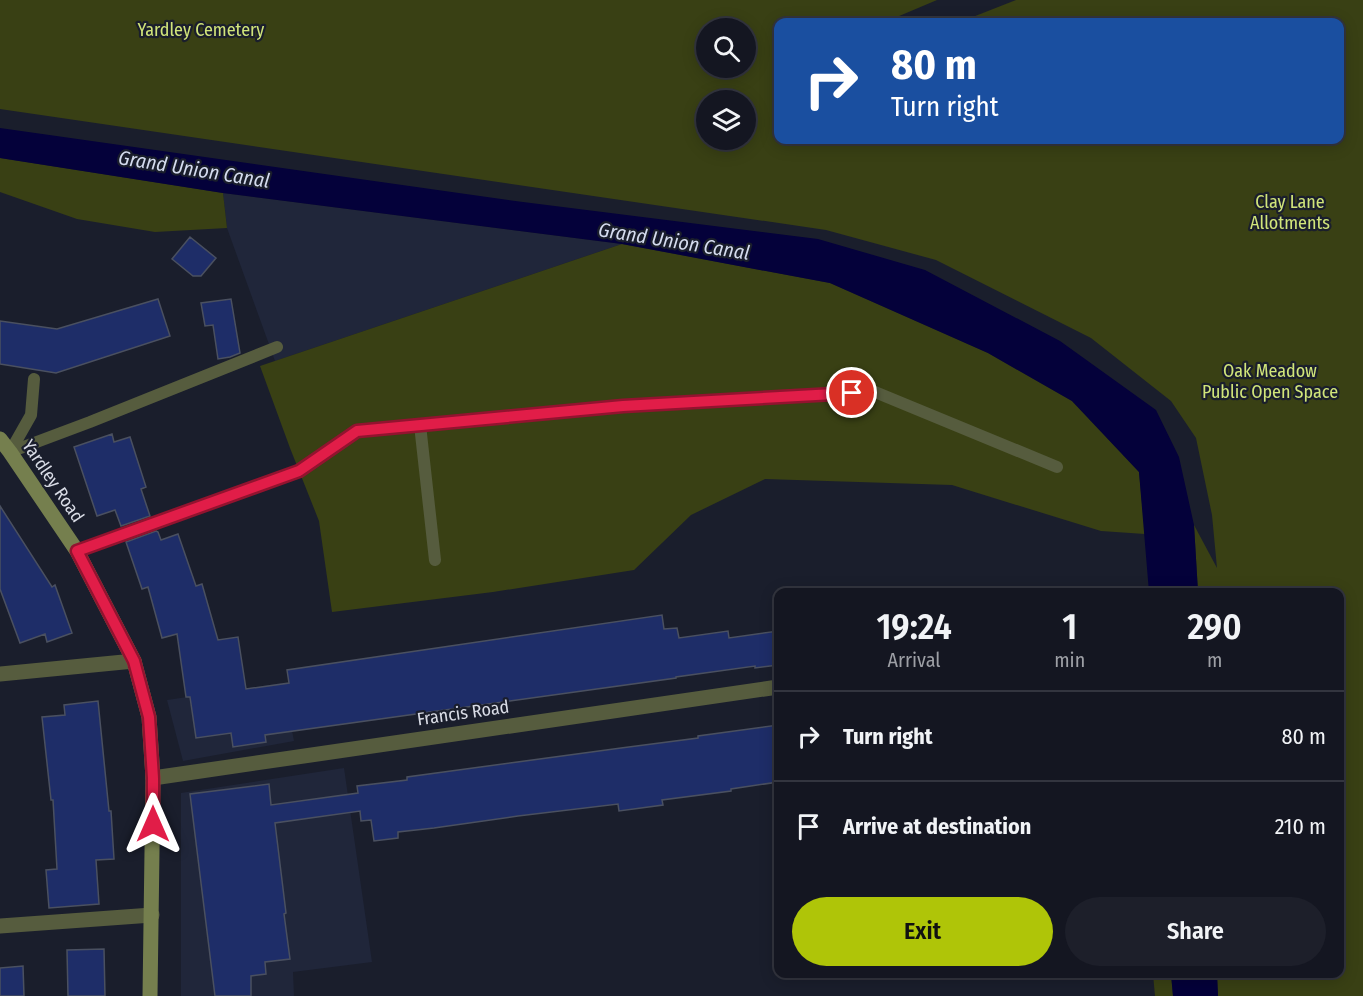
<!DOCTYPE html>
<html lang="en">
<head>
<meta charset="utf-8">
<style>
  :root { --surface:#141621; --page:#1d1f2a; --text:#f1f3f6; --muted:#9d9fa5; --line:#33353f; --accent:#afc508 }
  body { margin:0; font-family:"Fira Sans Condensed",sans-serif; background:var(--page); color:var(--text); height:100vh; display:flex; flex-direction:column; font-size:22px; white-space:nowrap }
  * { box-sizing:border-box; margin:0 }
  p { font-size:20px; color:var(--muted) }
  .icon { flex:none; width:33px; height:33px; fill:none; stroke:currentColor; stroke-width:2; stroke-linecap:round; stroke-linejoin:round }
  .map { position:relative; flex:1; overflow:hidden }
  .sheet { position:absolute; left:774px; top:588px; width:570px; height:390px; display:flex; flex-direction:column; background:var(--surface); border-radius:12px; box-shadow:0 3px 15px #0003,0 0 0 2px var(--line) }
  .sheet>* { flex:none }
  .hud { position:absolute; left:774px; top:18px; width:570px; height:126px; border-radius:12px; box-shadow:0 3px 15px #0003,0 0 0 2px var(--line); background:#1a4fa0; color:#fff; overflow:hidden }
  .buttons { position:absolute; left:696px; top:18px; display:grid; gap:12px }
  .buttons a { display:grid; place-items:center; width:60px; height:60px; border-radius:50%; background:var(--surface); box-shadow:0 3px 15px #0003,0 0 0 2px var(--line); font-size:30px }
  .pin { position:absolute; display:grid; place-items:center; width:51px; height:51px; color:#fff; margin:-26px; border:3px solid #fff; border-radius:50%; box-shadow:0 2px 6px #0007 }
  .me { position:absolute; width:66px; margin:-33px; rotate:0deg; stroke-linejoin:round; filter:drop-shadow(0 0 4px #0008) }
  .turn { display:flex; align-items:center; gap:21px; height:126px; padding:0 18px; font-size:27px }
  .turn .icon { width:78px; height:78px; stroke-width:2.5 }
  .turn b { display:block; font-size:42px; line-height:51px }
  .eta { display:flex; justify-content:space-evenly; align-items:center; height:102px; text-align:center }
  .eta b { font-size:36px; font-weight:600; line-height:42px }
  .action { display:flex; gap:12px; margin-top:auto; padding:12px 18px }
  .action a { flex:1; height:69px; border-radius:36px; background:var(--accent); color:#111; font-size:24px; font-weight:600; line-height:69px; text-align:center }
  .action a+a { background:var(--page); color:var(--text) }
  ul { padding:0; list-style:none }
  li { display:flex; align-items:center; gap:18px; height:90px; padding:0 18px; border-top:2px solid var(--line) }
  li div { flex:1 }
  li b { display:block; font-size:22px }
  li em { font-style:normal }
  .map>svg:first-child { display:block }
  .built { fill:#20263a }
  .green { fill:#394014; fill-rule:evenodd }
  .water { fill:#04013a }
  .building { fill:#1e2d68; stroke:#4a5060; stroke-width:1.5 }
  .lines { fill:none; stroke-linecap:round; stroke-linejoin:round }
  .lane { stroke:#565c3e; stroke-width:12 }
  .street { stroke:#565c3e; stroke-width:15 }
  .secondary { stroke:#757f4e; stroke-width:15 }
  .route-casing { stroke:#92132f; stroke-width:15 }
  .route { stroke:#e11d48; stroke-width:10 }
  .labels { text-anchor:middle; stroke-width:4.5; stroke-linejoin:round; paint-order:stroke }
  .park-label { font-size:18px; fill:#d1e57a; stroke:#1a1e2c }
  .street-label { font-size:18px; fill:#d9dce6; stroke:#1a1e2c }
  .water-label { font-size:20px; font-style:italic; fill:#d5dcef; stroke:#1a1e2c }
</style>
</head>
<body>
<div class="map">
<svg width="1363" height="996" viewBox="0 0 1363 996">
  <rect width="100%" height="100%" fill="#1a1e2c"/>
  <path class="built" d="M 223,193 L 622,244 L 275,361 L 227,228 Z
    M 283,683 L 294,741 L 183,761 L 167,700 Z
    M 344,768 L 372,962 L 293,972 L 294,996 L 181,996 L 181,793 Z"/>
  <path class="green" d="M 0,0 L 937,0 L 885,22 L 778,22 L 778,140 L 1340,140 L 1340,22 L 960,22 L 1016,0 L 1363,0 L 1363,996 L 1218,996 L 1217,974 L 1340,974 L 1340,592 L 1198,592 L 1194,525 L 1217,568 L 1212,515 L 1196,438 L 1171,401 L 1091,338 L 936,260 L 826,230 L 0,109 ZM 706,28 L 746,28 L 746,68 L 706,68 ZM 706,100 L 746,100 L 746,140 L 706,140 Z
    M 0,158 L 223,193 L 227,228 L 155,232 L 77,219 L 0,192 Z
    M 622,244 L 830,283 L 988,353 L 1072,401 L 1139,472 L 1145,534 L 1101,531 L 952,485 L 765,479 L 691,515 L 634,570 L 493,592 L 332,612 L 319,521 L 290,448 L 260,366 Z
    M 1153,974 L 1171,974 L 1173,996 L 1155,996 Z"/>
  <path class="water" d="M 0,128 L 523,202 L 818,239 L 925,270 L 1060,341 L 1156,410 L 1179,457 L 1194,525 L 1198,592 L 1149,592 L 1139,472 L 1072,401 L 988,353 L 830,283 L 622,244 L 223,193 L 0,158 Z
    M 1171,974 L 1217,974 L 1218,996 L 1173,996 Z"/>
  <path class="building" d="M 190,237 L 216,258 L 201,276 L 193,276 L 172,259 Z
    M 158,299 L 170,336 L 56,373 L 0,364 L 0,321 L 57,329 Z
    M 231,299 L 240,353 L 230,357 L 218,359 L 213,325 L 205,326 L 201,303 Z
    M 112,434 L 114,442 L 130,437 L 146,487 L 141,489 L 150,516 L 121,526 L 115,510 L 97,516 L 74,447 Z
    M 0,506 L 52,587 L 55,585 L 72,633 L 47,642 L 45,634 L 20,643 L 0,589 Z
    M 156,531 L 158,532 L 161,540 L 178,534 L 196,586 L 202,584 L 218,640 L 238,637 L 246,689 L 289,683 L 287,670 L 662,615 L 664,629 L 677,628 L 679,638 L 728,631 L 729,638 L 778,631 L 778,665 L 755,668 L 755,666 L 676,677 L 676,678 L 265,735 L 266,742 L 233,747 L 231,733 L 196,738 L 190,697 L 186,697 L 177,634 L 162,638 L 148,587 L 142,589 L 126,542 Z
    M 98,701 L 109,811 L 111,811 L 114,859 L 96,860 L 99,904 L 49,908 L 46,870 L 57,869 L 53,800 L 51,800 L 42,717 L 65,715 L 64,705 Z
    M 778,725 L 778,782 L 731,789 L 731,791 L 662,800 L 663,805 L 619,811 L 618,804 L 518,816 L 434,828 L 398,832 L 398,838 L 374,841 L 371,820 L 361,821 L 360,811 L 275,823 L 286,913 L 284,914 L 290,959 L 265,962 L 266,974 L 251,976 L 251,996 L 215,996 L 190,794 L 269,784 L 271,805 L 358,793 L 357,786 L 407,780 L 407,777 L 621,748 L 698,738 L 698,736 Z
    M 104,949 L 105,996 L 68,996 L 67,950 Z
    M 23,966 L 24,996 L 0,996 L 0,968 Z"/>
  <g class="lines">
    <path class="lane" d="M 420,425 L 435,560
      M 10,452 L 90,422 L 277,347
      M 10,452 L 31,415 L 34,379
      M 77,551 L 299,471 L 357,431 L 623,406 L 875,392 L 1057,467"/>
    <path class="street" d="M 0,674 L 134,661
      M 153,778 L 778,687
      M 0,926 L 152,915"/>
    <path class="secondary" d="M 0,439 L 10,452 L 77,551 L 134,661 L 149,717 L 153,778 L 150,996"/>
  </g>
  <g class="lines">
    <g class="route-casing">
      <path id="route" d="M 153,824 L 153,778 L 149,717 L 134,661 L 77,551 L 299,471 L 357,431 L 623,406 L 852,393"/>
    </g>
    <use href="#route" class="route"/>
  </g>
  <g class="labels">
    <g class="park-label">
      <text x="201" y="36">Yardley Cemetery</text>
      <text x="1290" y="208">Clay Lane<tspan x="1290" dy="21">Allotments</tspan></text>
      <text x="1270" y="377">Oak Meadow<tspan x="1270" dy="21">Public Open Space</tspan></text>
    </g>
    <g class="street-label">
      <text transform="translate(53 481) rotate(56)" y="6">Yardley Road</text>
      <text transform="translate(463 713) rotate(-8)" y="6">Francis Road</text>
    </g>
    <g class="water-label">
      <text transform="translate(194 169) rotate(9)" y="7">Grand Union Canal</text>
      <text transform="translate(674 241) rotate(9)" y="7">Grand Union Canal</text>
    </g>
  </g>
</svg>
<div class="buttons">
<a><svg class="icon" aria-label="search" viewBox="0 0 24 24"><circle cx="10" cy="10" r="6"/><path d="M15 15l6 6"/></svg></a>
<a><svg class="icon" aria-label="layers" viewBox="0 0 24 24"><path d="M12 4l9 5-9 5-9-5zM3 14l9 5 9-5"/></svg></a>
</div>
<div class="pin" style="left:852px;top:393px;background:#d93025"><svg class="icon" aria-label="arrive" viewBox="0 0 24 24"><path d="M6 21V4h12l-3 4 3 4H6"/></svg></div>
<svg class="me" style="left:153px;top:824px" viewBox="-20 -20 40 40"><path d="M0-17L14 15 0 8-14 15z" fill="#e11d48" stroke="#fff" stroke-width="4"/></svg>
<div class="hud">
<div class="turn"><svg class="icon" aria-label="right" viewBox="0 0 24 24"><path d="M7 20v-9h11M14 6l5 5-5 5"/></svg><div><b>80 m</b>Turn right</div></div>
</div>
<section class="sheet">
<div class="eta">
<div><b>19:24</b><p>Arrival</p></div>
<div><b>1</b><p>min</p></div>
<div><b>290</b><p>m</p></div>
</div>
<ul>
<li><svg class="icon" aria-label="right" viewBox="0 0 24 24"><path d="M7 20v-9h11M14 6l5 5-5 5"/></svg><div><b>Turn right</b></div><em>80 m</em></li>
<li><svg class="icon" aria-label="arrive" viewBox="0 0 24 24"><path d="M6 21V4h12l-3 4 3 4H6"/></svg><div><b>Arrive at destination</b></div><em>210 m</em></li>
</ul>
<div class="action"><a>Exit</a><a>Share</a></div>
</section>
</div>
</body>
</html>
